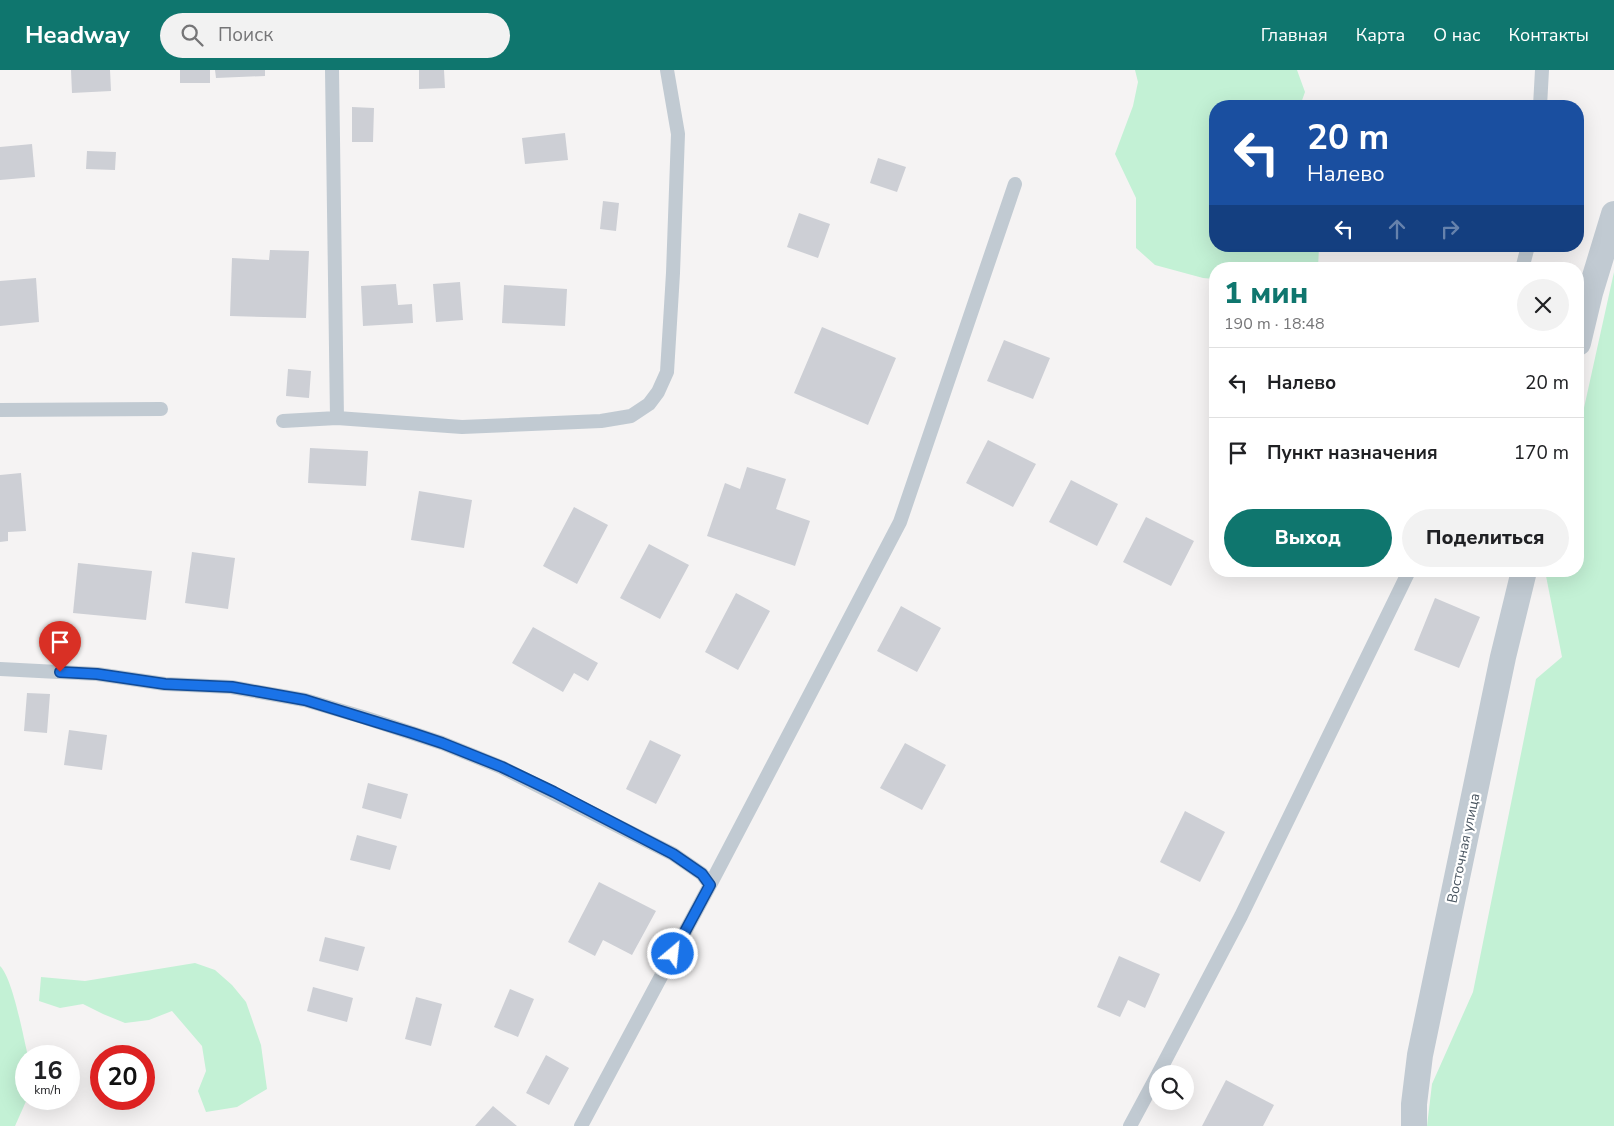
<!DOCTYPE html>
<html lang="ru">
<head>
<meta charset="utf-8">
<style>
  :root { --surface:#fff; --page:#f2f2f2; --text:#202124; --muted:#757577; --line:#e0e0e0; --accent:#0f766e }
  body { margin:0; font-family:"Nunito Sans",sans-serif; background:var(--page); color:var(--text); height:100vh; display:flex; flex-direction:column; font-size:19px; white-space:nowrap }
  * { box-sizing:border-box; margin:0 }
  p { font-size:16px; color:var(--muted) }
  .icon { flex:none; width:28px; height:28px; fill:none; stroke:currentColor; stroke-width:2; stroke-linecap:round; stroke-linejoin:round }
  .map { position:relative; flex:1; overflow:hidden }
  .drawer { position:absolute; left:1209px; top:192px; width:375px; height:315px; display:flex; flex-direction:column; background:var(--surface); border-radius:20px; box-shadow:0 5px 20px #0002 }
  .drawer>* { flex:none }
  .banner { position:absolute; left:1209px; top:30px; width:375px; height:152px; border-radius:20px; box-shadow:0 5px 20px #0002; background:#1a4fa0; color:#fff; overflow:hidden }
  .controls { position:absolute; left:1149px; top:995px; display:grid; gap:10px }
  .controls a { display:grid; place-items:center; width:45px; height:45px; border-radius:50%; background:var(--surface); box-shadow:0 5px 20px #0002; font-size:25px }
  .speed { position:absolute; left:15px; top:975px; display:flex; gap:10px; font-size:25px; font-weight:700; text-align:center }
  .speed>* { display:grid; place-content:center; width:65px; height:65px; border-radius:50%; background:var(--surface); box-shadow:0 5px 20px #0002; line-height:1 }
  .speed small { font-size:12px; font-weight:400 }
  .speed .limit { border:8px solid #d22; background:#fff; color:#111 }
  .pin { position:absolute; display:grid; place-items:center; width:42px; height:42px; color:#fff; margin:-51px -21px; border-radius:50% 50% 50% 0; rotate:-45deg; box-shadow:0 0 5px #0007 }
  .pin .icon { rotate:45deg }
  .me { position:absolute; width:55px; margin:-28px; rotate:28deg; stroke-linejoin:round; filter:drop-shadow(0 0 4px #0008) }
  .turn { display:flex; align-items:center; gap:18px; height:105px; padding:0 15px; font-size:22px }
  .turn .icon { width:65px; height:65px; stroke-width:2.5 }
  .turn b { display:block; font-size:35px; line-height:42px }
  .lanes { display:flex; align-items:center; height:48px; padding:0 15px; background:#0003; justify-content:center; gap:25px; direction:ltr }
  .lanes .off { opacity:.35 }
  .round { display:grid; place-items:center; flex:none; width:52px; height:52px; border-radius:26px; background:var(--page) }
  .overview { display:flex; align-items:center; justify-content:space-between; height:85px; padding:0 15px }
  h1 { font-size:30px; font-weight:800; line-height:38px; color:var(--accent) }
  .cta { display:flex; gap:10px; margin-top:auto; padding:10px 15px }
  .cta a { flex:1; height:58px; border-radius:30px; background:var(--accent); color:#fff; font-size:20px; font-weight:800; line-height:58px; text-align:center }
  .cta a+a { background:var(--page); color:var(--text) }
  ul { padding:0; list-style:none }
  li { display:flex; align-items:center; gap:15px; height:70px; padding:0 15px; border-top:1px solid var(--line) }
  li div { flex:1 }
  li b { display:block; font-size:19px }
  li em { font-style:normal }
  header { display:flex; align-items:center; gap:30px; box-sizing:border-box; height:70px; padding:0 25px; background:var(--accent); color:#fff }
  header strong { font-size:24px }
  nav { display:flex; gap:28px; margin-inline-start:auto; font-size:18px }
  .search { width:350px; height:45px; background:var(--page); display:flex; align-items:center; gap:12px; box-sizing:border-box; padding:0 18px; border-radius:28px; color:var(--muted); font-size:19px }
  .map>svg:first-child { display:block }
  .green { fill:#c3f1d5 }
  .building { fill:#cdcfd5 }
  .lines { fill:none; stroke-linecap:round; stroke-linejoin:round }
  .lane { stroke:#c1cad2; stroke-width:14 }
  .street { stroke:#c1cad2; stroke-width:26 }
  .route-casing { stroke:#114b97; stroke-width:12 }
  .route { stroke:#1a73e8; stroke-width:9 }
  .labels { text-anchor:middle; stroke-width:4.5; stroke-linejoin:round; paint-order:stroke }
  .street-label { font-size:14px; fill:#4a5661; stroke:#fff }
</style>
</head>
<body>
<header>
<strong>Headway</strong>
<div class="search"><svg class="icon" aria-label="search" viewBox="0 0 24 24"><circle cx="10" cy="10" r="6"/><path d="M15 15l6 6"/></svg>Поиск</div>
<nav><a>Главная</a><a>Карта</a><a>О нас</a><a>Контакты</a></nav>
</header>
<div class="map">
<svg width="1614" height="1056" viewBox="0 0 1614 1056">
  <rect width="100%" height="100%" fill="#f5f3f3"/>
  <path class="green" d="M 1135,0 L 1297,0 L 1305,22 L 1300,36 L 1215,36 L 1215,176 L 1319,176 L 1318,199 L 1215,199 L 1215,209 L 1203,208 L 1155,195 L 1136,178 L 1136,128 L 1115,84 L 1133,36 L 1138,12 Z
    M 1614,202 L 1614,1056 L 1427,1056 L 1432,1014 L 1473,922 L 1536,609 L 1562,587 L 1546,506 L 1547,501 L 1578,501 L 1578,365 Z
    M 195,893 L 215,900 L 232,915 L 246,932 L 261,975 L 267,1019 L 237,1037 L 206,1042 L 198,1021 L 206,1001 L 202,976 L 172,941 L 149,950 L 125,953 L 103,944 L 83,934 L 60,938 L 39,931 L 41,907 L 85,911 Z
    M 0,896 C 13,909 23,966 28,986 L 26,986 L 27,1029 L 15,1056 L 0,1056 Z"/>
  <path class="building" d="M 71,0 L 110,0 L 111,21 L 72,23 Z
    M 180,0 L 210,0 L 210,13 L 180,13 Z
    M 215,0 L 265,0 L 265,6 L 216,8 Z
    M 419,0 L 444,0 L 445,18 L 419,19 Z
    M 352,37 L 374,38 L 373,72 L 352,72 Z
    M 565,63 L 568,90 L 525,94 L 522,68 Z
    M 32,74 L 35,107 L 0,110 L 0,77 Z
    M 87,81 L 116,82 L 115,100 L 86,99 Z
    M 878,88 L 906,97 L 897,122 L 870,113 Z
    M 603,131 L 619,133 L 616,161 L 600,159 Z
    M 799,143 L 830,154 L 818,188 L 787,177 Z
    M 270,180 L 309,181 L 306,248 L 230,246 L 232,188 L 269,190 Z
    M 36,208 L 39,252 L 0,256 L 0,211 Z
    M 460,212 L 463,250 L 436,252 L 433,214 Z
    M 396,214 L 398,235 L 412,234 L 413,253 L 363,256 L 361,216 Z
    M 504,215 L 567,219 L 565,256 L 502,253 Z
    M 822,257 L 896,288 L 868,355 L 794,323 Z
    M 1004,270 L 1050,288 L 1033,329 L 987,311 Z
    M 288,299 L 311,301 L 309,328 L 286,326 Z
    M 988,370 L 1036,394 L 1013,437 L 966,413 Z
    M 310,378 L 368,381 L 366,416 L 308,413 Z
    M 747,397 L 786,409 L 776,439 L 810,451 L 795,496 L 707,466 L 725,413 L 740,419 Z
    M 21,403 L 26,461 L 8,462 L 8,471 L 0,472 L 0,405 Z
    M 1071,410 L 1118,434 L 1097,476 L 1049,452 Z
    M 419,421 L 472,430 L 464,478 L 411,470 Z
    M 574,437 L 608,455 L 577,514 L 543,496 Z
    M 1146,447 L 1194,471 L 1171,516 L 1123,492 Z
    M 649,474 L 689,495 L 660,549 L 620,528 Z
    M 192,482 L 235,488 L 228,539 L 185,533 Z
    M 78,493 L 152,501 L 146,550 L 73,543 Z
    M 736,523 L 770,541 L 738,600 L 705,582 Z
    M 1435,528 L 1480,547 L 1459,598 L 1414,580 Z
    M 901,536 L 941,558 L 917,602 L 877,581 Z
    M 533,557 L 598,593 L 588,611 L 574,603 L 563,622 L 512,593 Z
    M 27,623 L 50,624 L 47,663 L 24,661 Z
    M 69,660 L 107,665 L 102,700 L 64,695 Z
    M 650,670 L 681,685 L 656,734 L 626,719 Z
    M 905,673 L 946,695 L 922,740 L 880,718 Z
    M 368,713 L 408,724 L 401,749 L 362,738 Z
    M 1185,741 L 1225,762 L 1200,812 L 1160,792 Z
    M 357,765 L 397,776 L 390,800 L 350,790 Z
    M 599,812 L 656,841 L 632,885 L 603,870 L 595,886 L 568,872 Z
    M 325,867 L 365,877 L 358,901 L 319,891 Z
    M 1119,886 L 1160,904 L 1145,938 L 1128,930 L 1120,947 L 1097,937 Z
    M 313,917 L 353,928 L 347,952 L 307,941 Z
    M 510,919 L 534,929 L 518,967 L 494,957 Z
    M 416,927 L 442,934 L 431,976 L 405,969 Z
    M 546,985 L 569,998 L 549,1035 L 526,1023 Z
    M 1226,1010 L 1274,1035 L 1263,1056 L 1202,1056 Z
    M 493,1036 L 517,1056 L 475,1056 Z"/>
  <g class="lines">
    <path class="lane" d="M 332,0 L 337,348
      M 1540,36 L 1542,0
      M 1522,199 L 1528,176
      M 0,340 L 161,339
      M 283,351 L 337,348 L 462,357 L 601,351 L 631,346 L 649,334 L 658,322 L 667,302 L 673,203 L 678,64 L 667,0
      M 0,599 L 97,604 L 165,614 L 231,617 L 305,630 L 366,648 L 442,673 L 501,697 L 673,784 L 702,804 L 710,815
      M 1158,1004 L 1241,846 L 1409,501
      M 581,1056 L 710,815 L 900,452 L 1015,114
      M 1130,1056 L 1158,1004"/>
    <path class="street" d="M 1578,273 L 1590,223 L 1614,144
      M 1414,1056 L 1414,1034 L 1420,985 L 1503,587 L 1524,501"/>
  </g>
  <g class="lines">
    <g class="route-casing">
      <path id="route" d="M 60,602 L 97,604 L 165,614 L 232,617 L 305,630 L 412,663 L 442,673 L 502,697 L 554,722 L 673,784 L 702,804 L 710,815 L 673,884"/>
    </g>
    <use href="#route" class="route"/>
  </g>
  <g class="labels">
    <g class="street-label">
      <text transform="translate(1463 778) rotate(-78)" y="5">Восточная улица</text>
    </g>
  </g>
</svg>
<div class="controls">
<a><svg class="icon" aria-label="search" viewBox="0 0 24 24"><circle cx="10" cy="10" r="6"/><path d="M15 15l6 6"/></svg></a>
</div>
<div class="speed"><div>16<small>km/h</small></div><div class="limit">20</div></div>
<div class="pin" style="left:60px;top:602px;background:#d93025"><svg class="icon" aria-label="arrive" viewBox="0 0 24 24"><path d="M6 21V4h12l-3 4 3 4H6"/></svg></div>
<svg class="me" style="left:673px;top:884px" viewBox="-20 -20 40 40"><circle r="17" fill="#1a73e8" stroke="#fff" stroke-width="3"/><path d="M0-11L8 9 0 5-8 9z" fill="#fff"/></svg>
<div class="banner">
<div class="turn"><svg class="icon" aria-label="left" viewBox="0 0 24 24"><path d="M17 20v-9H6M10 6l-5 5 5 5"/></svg><div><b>20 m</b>Налево</div></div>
<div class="lanes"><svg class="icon" aria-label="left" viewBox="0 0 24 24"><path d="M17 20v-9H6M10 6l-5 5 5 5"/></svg><svg class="icon off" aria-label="ahead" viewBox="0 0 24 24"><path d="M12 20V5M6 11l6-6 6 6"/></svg><svg class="icon off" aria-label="right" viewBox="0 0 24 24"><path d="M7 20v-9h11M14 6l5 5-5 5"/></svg></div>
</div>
<section class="drawer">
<div class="overview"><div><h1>1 мин</h1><p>190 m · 18:48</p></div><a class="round"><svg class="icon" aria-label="close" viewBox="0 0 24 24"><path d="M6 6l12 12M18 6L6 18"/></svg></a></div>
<ul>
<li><svg class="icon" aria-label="left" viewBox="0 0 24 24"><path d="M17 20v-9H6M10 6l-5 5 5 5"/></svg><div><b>Налево</b></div><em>20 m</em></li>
<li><svg class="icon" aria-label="arrive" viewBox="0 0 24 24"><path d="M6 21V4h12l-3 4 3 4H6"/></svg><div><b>Пункт назначения</b></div><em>170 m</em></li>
</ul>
<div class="cta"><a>Выход</a><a>Поделиться</a></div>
</section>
</div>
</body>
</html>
